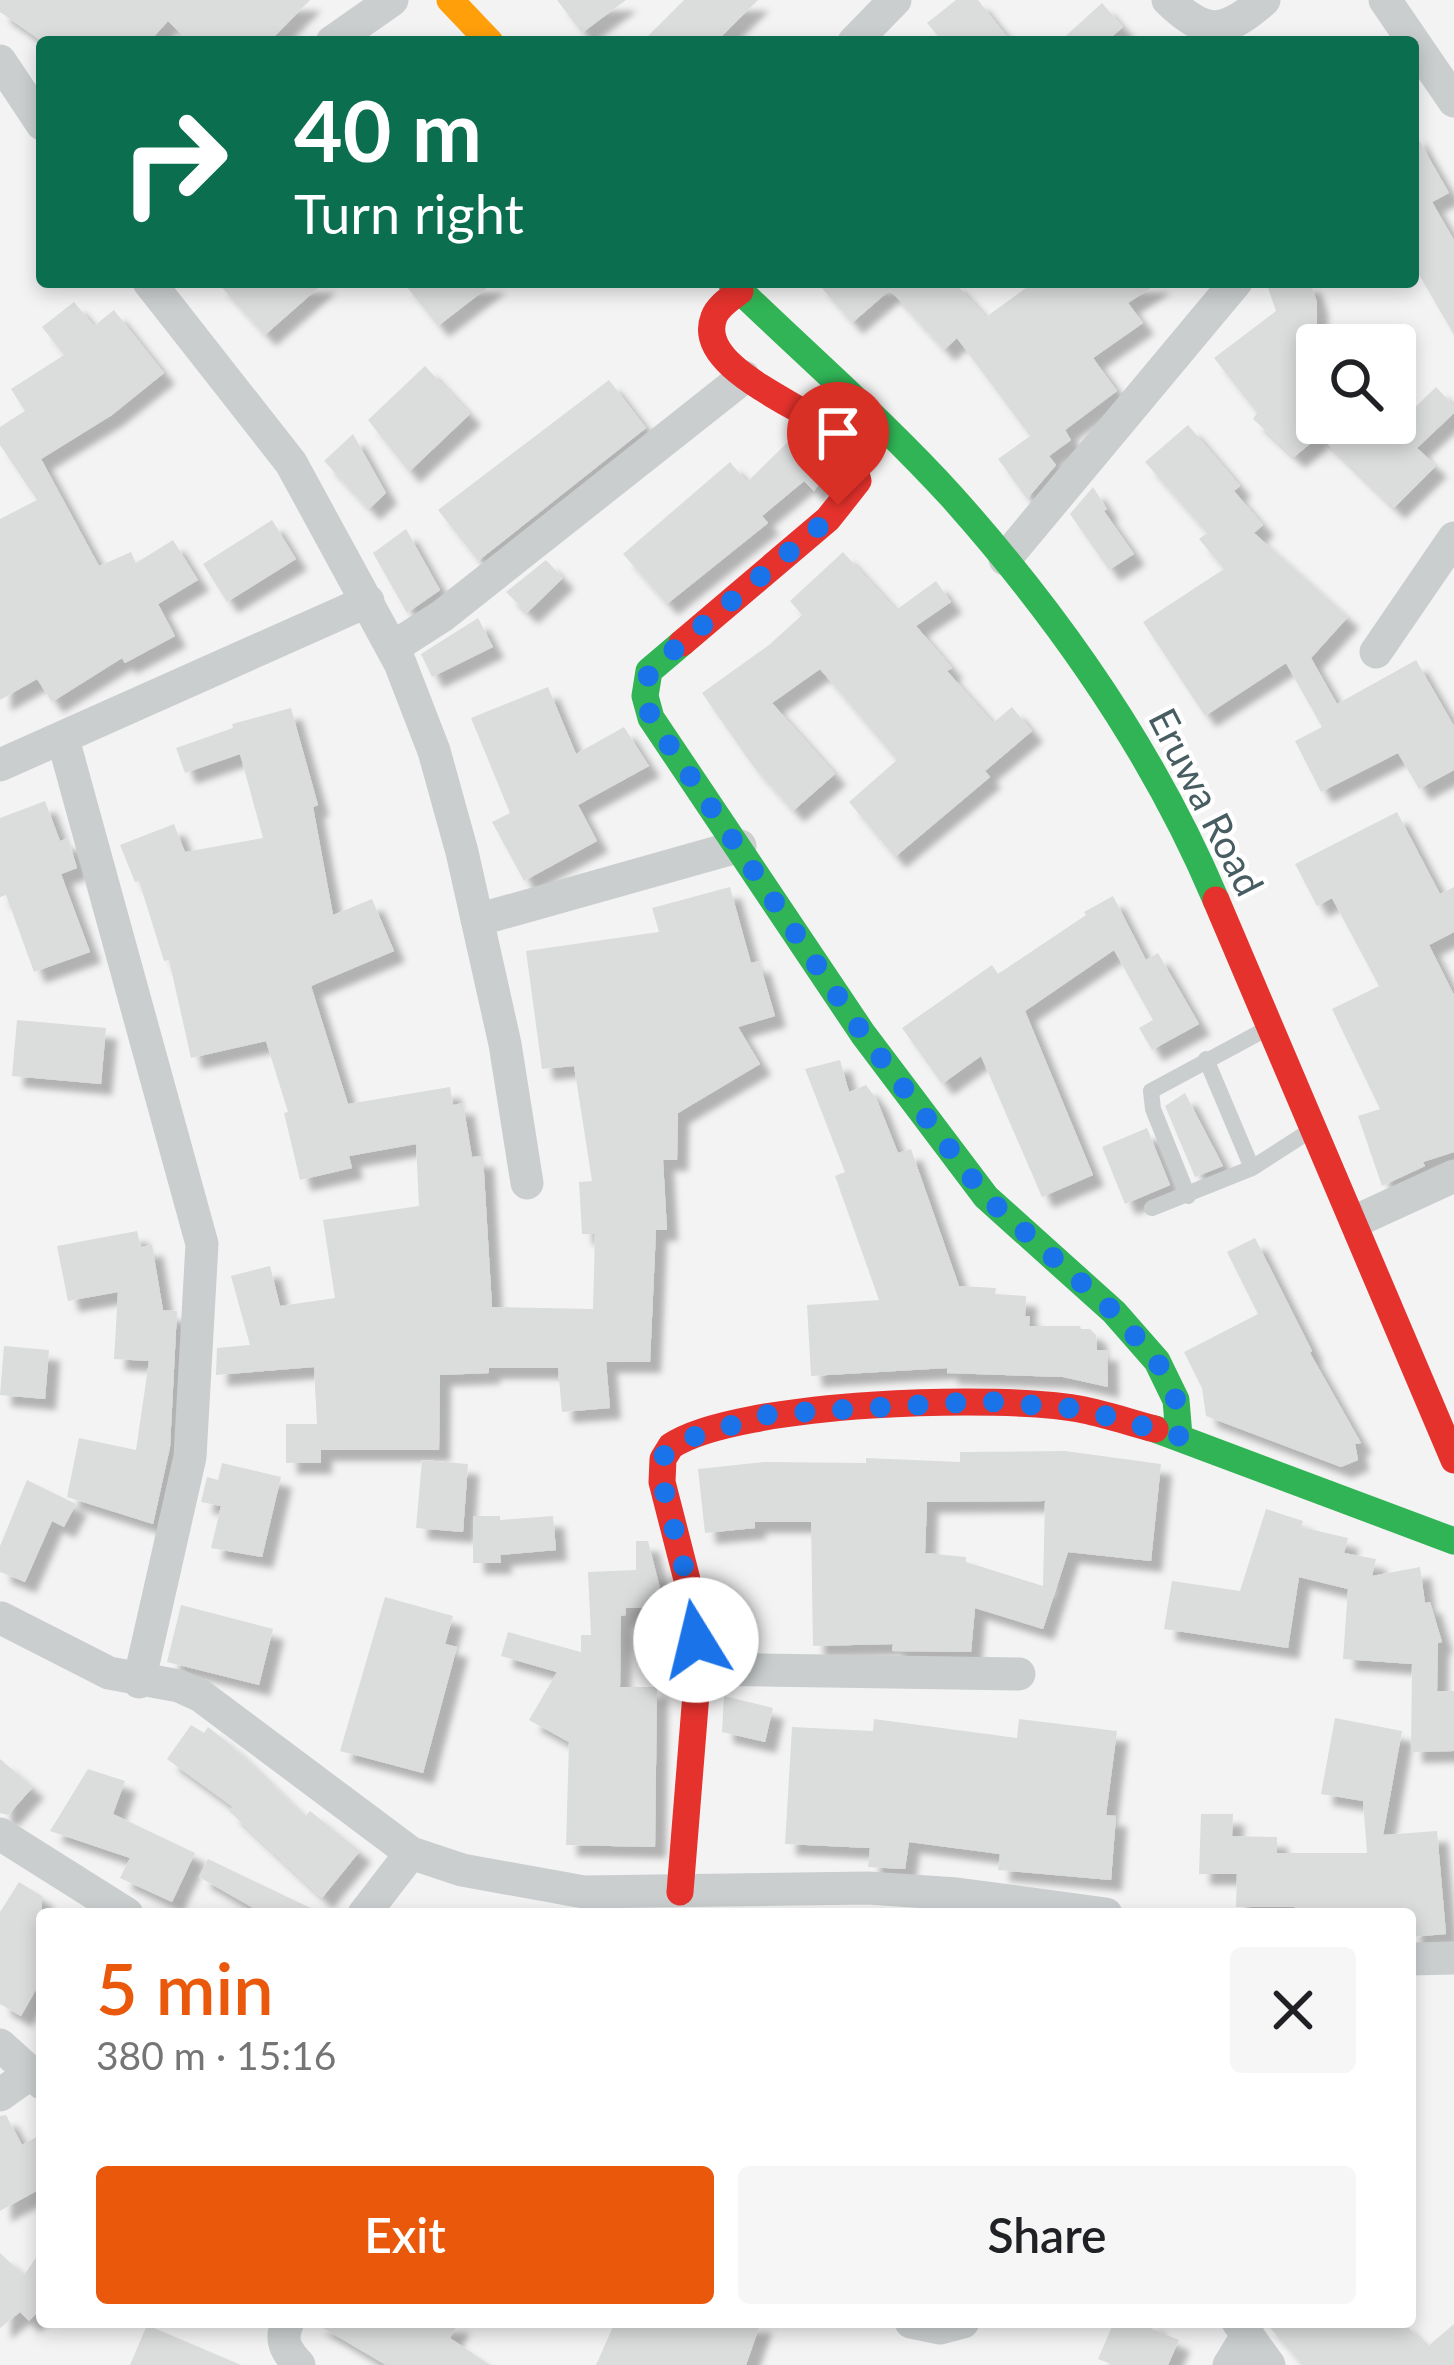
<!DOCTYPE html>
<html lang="en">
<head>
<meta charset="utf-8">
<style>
  :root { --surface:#fff; --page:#f6f6f6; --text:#202124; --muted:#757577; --accent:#ea580c }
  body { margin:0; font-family:Lato,sans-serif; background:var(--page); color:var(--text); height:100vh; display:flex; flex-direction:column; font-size:45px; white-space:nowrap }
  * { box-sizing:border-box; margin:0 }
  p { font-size:39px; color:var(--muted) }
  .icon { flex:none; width:66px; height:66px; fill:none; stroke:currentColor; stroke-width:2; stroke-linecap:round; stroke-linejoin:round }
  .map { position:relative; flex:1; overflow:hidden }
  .sheet { position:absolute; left:36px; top:1908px; width:1380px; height:420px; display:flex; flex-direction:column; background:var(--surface); border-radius:12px; box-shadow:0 6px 18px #0003 }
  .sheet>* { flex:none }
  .top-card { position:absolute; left:36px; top:36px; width:1383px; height:252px; border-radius:12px; box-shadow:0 6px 18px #0003; background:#0b6e4f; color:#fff; overflow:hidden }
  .tools { position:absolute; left:1296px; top:324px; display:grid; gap:24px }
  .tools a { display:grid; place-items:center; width:120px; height:120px; border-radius:12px; background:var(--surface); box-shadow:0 6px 18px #0003; font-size:60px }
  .pin { position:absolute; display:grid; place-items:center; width:102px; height:102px; color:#fff; margin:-123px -51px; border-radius:50% 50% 50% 0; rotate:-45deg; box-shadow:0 0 12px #0007 }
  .pin .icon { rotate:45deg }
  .me { position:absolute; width:132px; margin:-66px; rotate:351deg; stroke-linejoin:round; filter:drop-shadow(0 0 9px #0008) }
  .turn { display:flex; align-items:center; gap:42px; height:252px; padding:0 60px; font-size:54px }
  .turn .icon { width:156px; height:156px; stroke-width:2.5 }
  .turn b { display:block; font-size:84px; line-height:102px }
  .round { display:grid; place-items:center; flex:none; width:126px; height:126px; border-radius:12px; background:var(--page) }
  .overview { display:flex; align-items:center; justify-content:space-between; height:204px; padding:0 60px }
  h1 { font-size:72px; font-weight:600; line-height:90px; color:var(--accent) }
  .primary-button { display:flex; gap:24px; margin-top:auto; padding:24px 60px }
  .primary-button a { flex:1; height:138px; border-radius:12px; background:var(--accent); color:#fff; font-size:48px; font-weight:600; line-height:138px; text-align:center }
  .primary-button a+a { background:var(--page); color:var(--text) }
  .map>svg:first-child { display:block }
  .building { fill:#dbdcdc; fill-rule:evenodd; filter:url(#shadow) }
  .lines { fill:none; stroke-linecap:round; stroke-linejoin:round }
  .lane { stroke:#cacecf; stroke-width:16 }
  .street { stroke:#cacecf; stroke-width:33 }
  .fast { stroke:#30b455; stroke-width:27 }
  .slow { stroke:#ff9f0a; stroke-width:27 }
  .jam { stroke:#e5322d; stroke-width:27 }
  .route { stroke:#1a73e8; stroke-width:21; stroke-dasharray:0 37.8 }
  .labels { text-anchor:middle; stroke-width:9; stroke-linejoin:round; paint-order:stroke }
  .street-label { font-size:39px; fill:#485d62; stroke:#fff }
</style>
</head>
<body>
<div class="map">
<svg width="1454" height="2365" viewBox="0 0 1454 2365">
  <defs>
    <filter id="shadow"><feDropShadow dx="11" dy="11" stdDeviation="3" flood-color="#0004"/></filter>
  </defs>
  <rect width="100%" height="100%" fill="#f4f3f3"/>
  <path class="building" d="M 0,0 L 310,0 L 269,42 L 189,42 L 168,21 L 149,42 L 43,42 L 0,12 Z
    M 557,0 L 626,0 L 582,33 Z
    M 684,0 L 758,0 L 716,42 L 642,42 Z
    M 956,0 L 978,0 L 1011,42 L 943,42 L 927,23 Z
    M 1102,3 L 1123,27 L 1106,42 L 1059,42 Z
    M 1413,130 L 1449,193 L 1432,202 L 1454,240 L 1454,335 L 1413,264 Z
    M 217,282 L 325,282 L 265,335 Z
    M 403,282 L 495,282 L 438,326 Z
    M 817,282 L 954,282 L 986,317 L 1034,282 L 1160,282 L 1128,303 L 1143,323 L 1093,358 L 1117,391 L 1065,430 L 1071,440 L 1049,456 L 1056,465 L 1027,499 L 998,459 L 1030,436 L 957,338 L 944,350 L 890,290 L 852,323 Z
    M 1266,282 L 1310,282 L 1317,302 L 1317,423 L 1399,423 L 1436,387 L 1454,406 L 1454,413 L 1417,448 L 1436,466 L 1394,508 L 1317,433 L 1317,438 L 1294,457 L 1253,419 L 1257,413 L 1214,358 L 1276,311 Z
    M 74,302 L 94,326 L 114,310 L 164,373 L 112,415 L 41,459 L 99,566 L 131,552 L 136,563 L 173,540 L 198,580 L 158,604 L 175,636 L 125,663 L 122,658 L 52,702 L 37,679 L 0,700 L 0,519 L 37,500 L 0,445 L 0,427 L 25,411 L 11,389 L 64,355 L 42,327 Z
    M 425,366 L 470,414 L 409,472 L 368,420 Z
    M 609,380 L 646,428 L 478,561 L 438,510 Z
    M 1188,425 L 1240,486 L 1234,491 L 1263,525 L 1254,533 L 1348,617 L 1311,658 L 1337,704 L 1416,660 L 1454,726 L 1454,770 L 1419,789 L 1398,753 L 1321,792 L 1295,741 L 1322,727 L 1286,663 L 1205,716 L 1143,622 L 1224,569 L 1199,539 L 1207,533 L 1145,462 Z
    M 353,434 L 386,493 L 369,509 L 324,461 Z
    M 791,439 L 819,458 L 826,475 L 814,491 L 804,481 L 762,516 L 768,523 L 667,604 L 623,554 L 730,462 L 747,482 Z
    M 1093,487 L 1107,509 L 1104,511 L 1134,554 L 1109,570 L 1070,514 Z
    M 272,520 L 296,559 L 227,602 L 203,564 Z
    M 406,529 L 440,590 L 407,613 L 373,553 Z
    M 843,552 L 896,610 L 936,581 L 951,602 L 916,626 L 952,668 L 947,671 L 993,723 L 1012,707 L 1032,731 L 985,771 L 990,777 L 895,857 L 849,802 L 897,760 L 820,669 L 772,703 L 835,774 L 793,811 L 753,766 L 702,693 L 769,645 L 802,615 L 790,601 Z
    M 546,560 L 563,578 L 527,613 L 506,592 Z
    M 478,618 L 493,647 L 432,677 L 421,654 Z
    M 548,687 L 576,754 L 624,727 L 649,766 L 578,805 L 597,841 L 524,881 L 492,822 L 510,813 L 471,718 Z
    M 291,708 L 318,805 L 313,807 L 333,915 L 372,899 L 394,951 L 311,986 L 348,1104 L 450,1087 L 453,1105 L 463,1103 L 472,1157 L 483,1156 L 492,1307 L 593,1309 L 595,1234 L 582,1234 L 579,1182 L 592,1181 L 574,1066 L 542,1069 L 526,951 L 659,932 L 652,908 L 730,887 L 751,963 L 759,961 L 775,1016 L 738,1027 L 760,1064 L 678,1113 L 677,1160 L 663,1160 L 667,1230 L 656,1230 L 650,1362 L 606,1362 L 610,1408 L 562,1412 L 558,1368 L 489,1368 L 489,1373 L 440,1375 L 439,1450 L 321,1450 L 321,1463 L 286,1463 L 286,1424 L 317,1424 L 314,1367 L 216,1375 L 217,1348 L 250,1345 L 231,1276 L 270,1266 L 280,1306 L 335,1298 L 323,1220 L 419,1206 L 416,1144 L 349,1156 L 352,1168 L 300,1180 L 284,1113 L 288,1112 L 266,1041 L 191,1058 L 169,960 L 164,961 L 139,881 L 135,882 L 120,845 L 174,824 L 185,852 L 263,838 L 240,754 L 185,773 L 176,748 L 233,728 L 232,724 Z
    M 45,801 L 60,841 L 68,838 L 77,868 L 61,874 L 90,952 L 34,972 L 6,895 L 0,897 L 0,818 Z
    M 1397,812 L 1440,894 L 1454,887 L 1454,932 L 1429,945 L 1454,995 L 1454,1152 L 1423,1162 L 1425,1166 L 1382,1186 L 1358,1116 L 1380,1109 L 1332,1009 L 1379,986 L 1332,898 L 1317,906 L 1295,864 Z
    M 1113,896 L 1146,960 L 1158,953 L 1199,1024 L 1152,1050 L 1139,1028 L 1153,1020 L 1114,950 L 1025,1011 L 1093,1175 L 1042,1197 L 981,1056 L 942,1084 L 902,1028 L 992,965 L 998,974 L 1086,915 L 1084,912 Z
    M 17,1020 L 106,1028 L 101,1084 L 12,1076 Z
    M 840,1060 L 849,1092 L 866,1085 L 877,1100 L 898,1153 L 911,1149 L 959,1286 L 996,1288 L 995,1294 L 1026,1296 L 1025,1316 L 1030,1316 L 1029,1326 L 1080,1326 L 1081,1329 L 1090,1329 L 1096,1335 L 1097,1350 L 1107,1350 L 1108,1387 L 1063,1377 L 947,1373 L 947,1368 L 811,1376 L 807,1305 L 879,1300 L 835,1176 L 845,1172 L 805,1069 Z
    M 1185,1093 L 1223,1166 L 1195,1177 L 1165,1106 Z
    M 1147,1128 L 1170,1185 L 1125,1204 L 1102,1147 Z
    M 137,1231 L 141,1247 L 152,1245 L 163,1310 L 177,1311 L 170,1447 L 153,1524 L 67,1497 L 79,1438 L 136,1450 L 149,1361 L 114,1359 L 118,1292 L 68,1301 L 57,1246 Z
    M 1255,1238 L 1312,1351 L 1310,1353 L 1361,1443 L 1355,1444 L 1358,1460 L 1341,1467 L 1206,1416 L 1202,1388 L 1184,1352 L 1258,1314 L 1227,1252 Z
    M 4,1346 L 49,1350 L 45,1399 L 0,1395 Z
    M 1065,1451 L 1161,1464 L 1151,1561 L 1068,1552 L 1043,1629 L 975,1608 L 971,1652 L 892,1651 L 893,1644 L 813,1646 L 811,1522 L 755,1522 L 755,1528 L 705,1533 L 698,1469 L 764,1462 L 866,1463 L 866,1458 L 960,1462 L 960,1452 ZM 1045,1501 L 1043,1586 L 966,1562 L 966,1557 L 925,1553 L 927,1502 Z
    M 422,1460 L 468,1464 L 463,1532 L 416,1528 Z
    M 222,1463 L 281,1477 L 262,1557 L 211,1548 L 221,1506 L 201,1502 L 207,1477 L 218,1480 Z
    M 27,1480 L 76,1504 L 64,1527 L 52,1521 L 25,1582 L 0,1572 L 0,1546 Z
    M 1266,1509 L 1303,1521 L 1301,1527 L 1348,1538 L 1344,1553 L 1376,1559 L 1372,1576 L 1420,1567 L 1425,1603 L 1430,1602 L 1442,1642 L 1438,1643 L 1437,1691 L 1454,1691 L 1454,1751 L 1411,1752 L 1412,1664 L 1343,1659 L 1348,1589 L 1299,1577 L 1288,1648 L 1164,1629 L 1172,1581 L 1240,1591 Z
    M 473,1516 L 500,1516 L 500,1520 L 553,1516 L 556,1550 L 500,1555 L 501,1563 L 473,1563 Z
    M 636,1541 L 648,1541 L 665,1608 L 626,1608 L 626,1615 L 621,1616 L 620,1687 L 657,1687 L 655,1847 L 566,1845 L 569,1742 L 529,1720 L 557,1672 L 501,1656 L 508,1632 L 581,1652 L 581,1635 L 591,1635 L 588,1572 L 636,1570 Z
    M 385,1597 L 453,1616 L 445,1644 L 457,1647 L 423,1773 L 340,1751 Z
    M 181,1605 L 273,1629 L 259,1685 L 167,1662 Z
    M 724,1696 L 773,1708 L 765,1742 L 722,1732 Z
    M 1335,1718 L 1402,1731 L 1383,1835 L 1437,1831 L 1446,1934 L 1410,1937 L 1410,1914 L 1294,1914 L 1294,1907 L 1236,1907 L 1237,1874 L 1199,1874 L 1201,1814 L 1233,1814 L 1232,1836 L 1277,1837 L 1277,1853 L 1367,1853 L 1363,1801 L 1321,1794 Z
    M 874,1719 L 1017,1738 L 1019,1719 L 1117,1731 L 1106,1815 L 1116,1816 L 1111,1880 L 998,1870 L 1000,1854 L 909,1842 L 905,1869 L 868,1867 L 870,1848 L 785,1844 L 792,1727 L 873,1731 Z
    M 191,1725 L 204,1733 L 208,1727 L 231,1745 L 305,1817 L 310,1811 L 360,1851 L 322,1898 L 229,1811 L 233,1807 L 167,1759 Z
    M 0,1759 L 33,1787 L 8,1815 L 0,1813 Z
    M 88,1769 L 125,1781 L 113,1814 L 195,1853 L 172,1902 L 120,1878 L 130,1858 L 50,1831 Z
    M 208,1859 L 323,1914 L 264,1914 L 199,1877 Z
    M 19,1882 L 42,1896 L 42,1979 L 21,2016 L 0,2004 L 0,1912 Z
    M 6,2115 L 22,2145 L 42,2134 L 42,2188 L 0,2211 L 0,2116 Z
    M 42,2249 L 42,2308 L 29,2321 L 20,2312 L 0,2328 L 0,2253 L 24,2275 Z
    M 313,2322 L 459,2322 L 450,2338 L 490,2365 L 386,2365 Z
    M 615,2322 L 761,2322 L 746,2365 L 596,2365 Z
    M 1114,2322 L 1155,2322 L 1152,2329 L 1179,2340 L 1168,2365 L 1114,2365 L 1098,2359 Z
    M 1265,2322 L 1403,2322 L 1427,2347 L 1454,2324 L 1454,2365 L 1303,2365 Z
    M 147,2325 L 241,2365 L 130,2365 Z"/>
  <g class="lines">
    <path class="lane" d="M 1206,1059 L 1252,1168
      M 1188,1196 L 1153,1109 L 1151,1091 L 1268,1028
      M 1152,1208 L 1252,1168 L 1308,1132"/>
    <path class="street" d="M 1168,0 C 1206,37 1225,34 1264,0
      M 1385,0 L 1454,101
      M 332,42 L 392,0
      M 854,42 L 895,0
      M 0,61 L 42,124
      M 149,282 L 291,463 L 400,663 L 434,751 L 462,852 L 505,1044 L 527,1183
      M 1005,559 L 1236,282
      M 392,648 L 442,616 L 744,377
      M 1376,652 L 1454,538
      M 63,739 L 202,1244 L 190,1457 L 139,1682
      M 0,765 L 368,601
      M 477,920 L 740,846
      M 1356,1221 L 1454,1176
      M 1,1618 L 109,1673 L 179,1686 L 201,1696 L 411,1853 L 462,1870 L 584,1892 L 868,1888 L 957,1894 L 1106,1914
      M 698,1669 L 1019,1674
      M 0,1834 L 127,1914
      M 364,1914 L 411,1853
      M 1410,1959 L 1454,1958
      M 0,2045 L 42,2083
      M 0,2095 L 31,2073
      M 288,2322 C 279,2340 286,2351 299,2365
      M 911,2322 L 940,2328 L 963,2322
      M 1238,2322 L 1269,2365
      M 1229,2365 L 1248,2334"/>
    <path class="fast" d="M 731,282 C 804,353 884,422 953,498 C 1059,617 1154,753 1216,900
      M 682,643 L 649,671 L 645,696 L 651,718 L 863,1034 L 986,1197 L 1114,1312 L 1157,1361 L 1176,1400 L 1179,1436
      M 1155,1429 L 1454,1541"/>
    <path class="slow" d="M 450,0 L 490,42"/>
    <path class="jam" d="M 682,643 L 828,519 L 858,481 C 854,467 851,450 840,438 C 813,408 693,370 714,317 C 718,306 731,298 740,291
      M 1216,900 L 1454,1460
      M 680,1892 L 698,1669 L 695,1611 L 662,1482 L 663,1459 L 671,1446 C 736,1402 1004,1393 1084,1410 C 1108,1415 1132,1423 1155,1429"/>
  </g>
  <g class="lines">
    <path class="route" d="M 696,1640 L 695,1611 L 662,1482 C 660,1463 661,1454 676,1442 L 770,1414 L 984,1401 L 1081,1409 L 1179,1436 L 1176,1400 L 1157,1361 L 1114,1312 L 986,1197 L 863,1034 L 651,718 L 645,697 L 649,671 L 828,519 L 838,505"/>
  </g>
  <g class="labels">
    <g class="street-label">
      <text transform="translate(1206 802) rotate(63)" y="14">Eruwa Road</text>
    </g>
  </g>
</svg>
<div class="tools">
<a><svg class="icon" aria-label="search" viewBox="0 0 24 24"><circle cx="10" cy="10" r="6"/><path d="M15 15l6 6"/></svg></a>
</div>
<div class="pin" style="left:838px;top:505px;background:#d93025"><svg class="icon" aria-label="arrive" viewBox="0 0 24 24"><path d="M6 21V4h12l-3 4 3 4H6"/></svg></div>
<svg class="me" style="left:696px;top:1640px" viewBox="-20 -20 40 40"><circle r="19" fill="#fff"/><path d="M0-13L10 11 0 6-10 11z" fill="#1a73e8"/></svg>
<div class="top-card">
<div class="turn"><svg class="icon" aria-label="right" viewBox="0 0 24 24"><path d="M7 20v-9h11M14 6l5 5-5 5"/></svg><div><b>40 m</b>Turn right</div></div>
</div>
<section class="sheet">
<div class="overview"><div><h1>5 min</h1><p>380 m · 15:16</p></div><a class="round"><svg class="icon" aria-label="close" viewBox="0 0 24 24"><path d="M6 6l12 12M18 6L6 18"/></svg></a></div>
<div class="primary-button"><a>Exit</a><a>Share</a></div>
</section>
</div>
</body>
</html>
